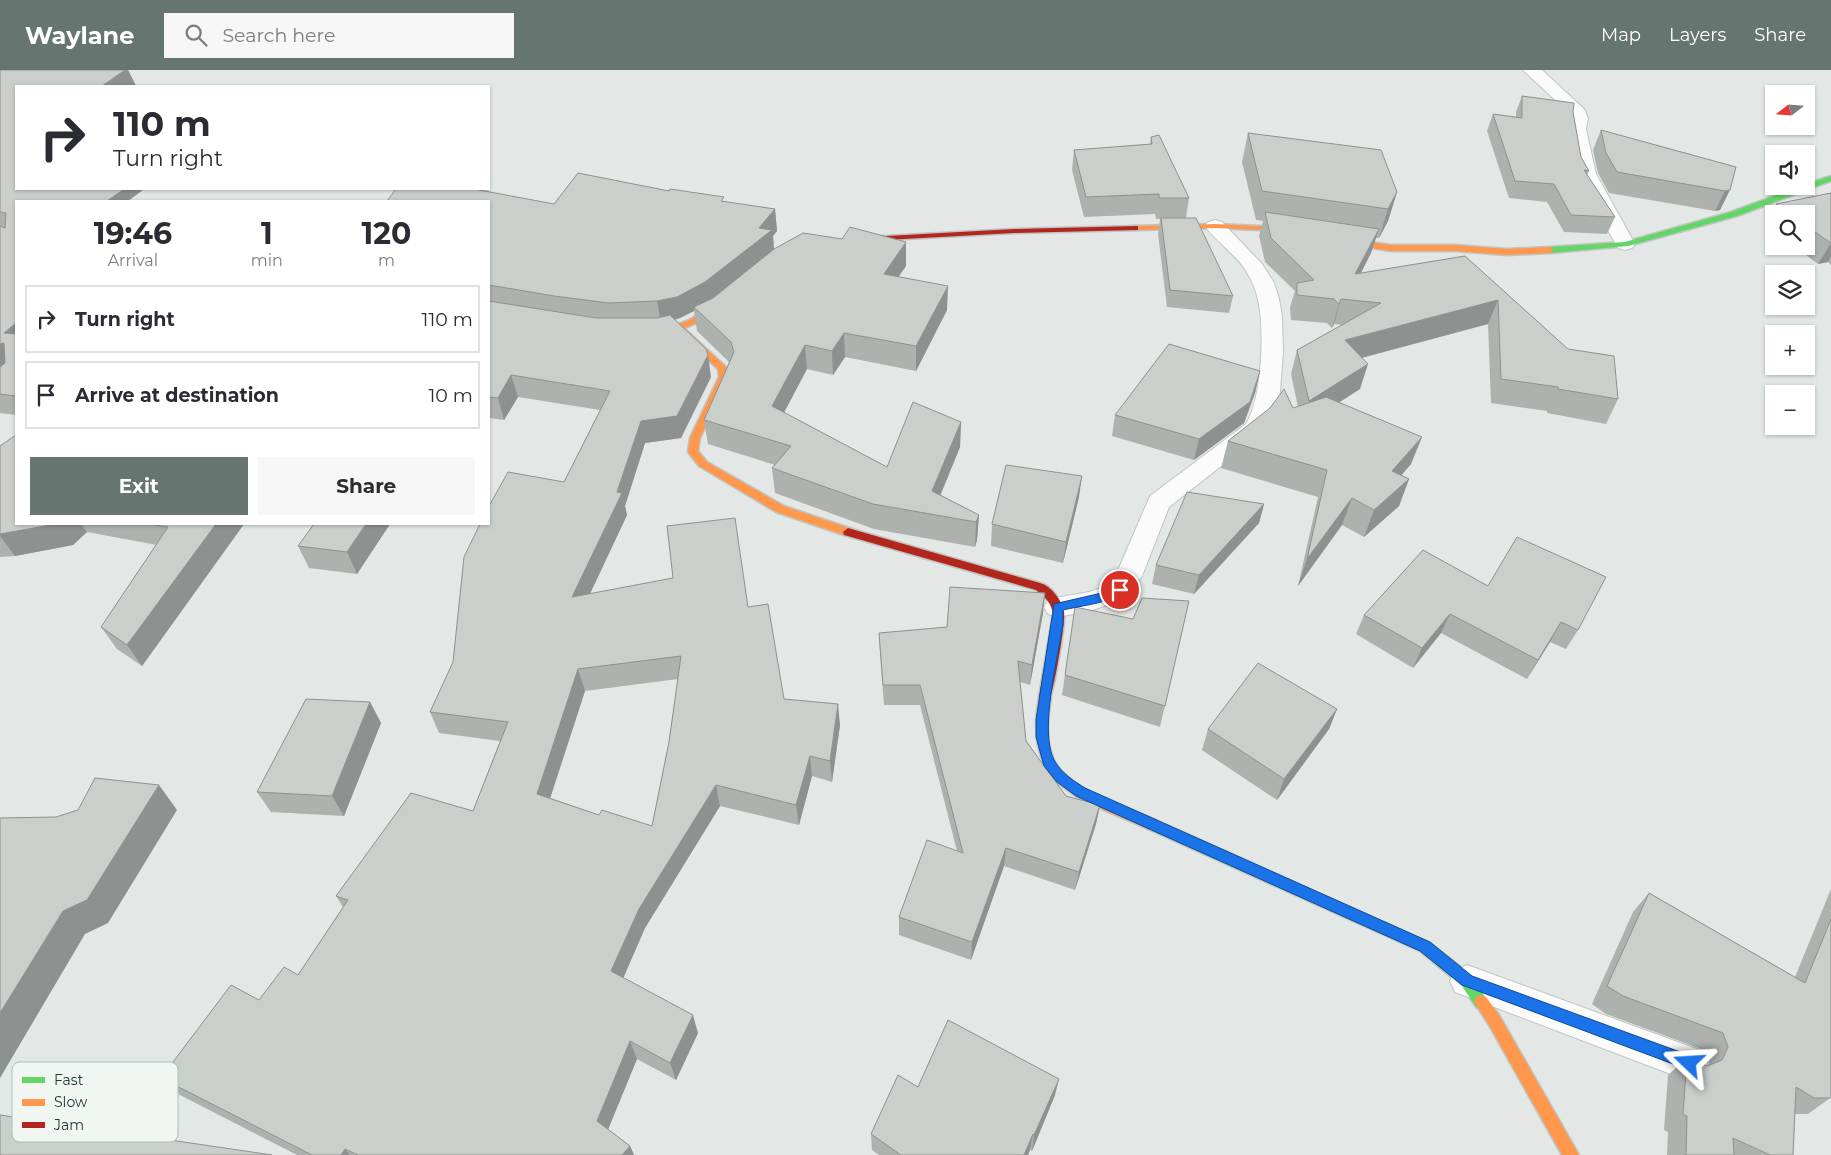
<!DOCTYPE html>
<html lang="en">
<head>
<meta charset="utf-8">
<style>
  :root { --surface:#fff; --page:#f7f7f7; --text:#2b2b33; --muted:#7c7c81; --line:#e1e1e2; --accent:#66756f }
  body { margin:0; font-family:Montserrat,sans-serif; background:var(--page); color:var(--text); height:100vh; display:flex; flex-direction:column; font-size:19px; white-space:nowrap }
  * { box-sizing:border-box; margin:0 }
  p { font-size:16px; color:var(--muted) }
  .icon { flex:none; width:28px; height:28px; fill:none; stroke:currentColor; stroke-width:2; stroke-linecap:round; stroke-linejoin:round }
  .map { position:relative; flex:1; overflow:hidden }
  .details { position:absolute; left:15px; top:130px; width:475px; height:325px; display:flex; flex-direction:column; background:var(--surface); border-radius:0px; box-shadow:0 1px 4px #0004 }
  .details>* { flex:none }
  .guide { position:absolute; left:15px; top:15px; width:475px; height:105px; border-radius:0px; box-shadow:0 1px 4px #0004; background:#fff; color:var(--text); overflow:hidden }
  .needle { width:32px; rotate:253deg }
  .controls { position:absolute; left:1765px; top:15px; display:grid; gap:10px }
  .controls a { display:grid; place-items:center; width:50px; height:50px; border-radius:0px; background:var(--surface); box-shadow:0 1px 4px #0004; font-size:25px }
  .pin { position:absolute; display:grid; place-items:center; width:42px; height:42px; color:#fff; margin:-21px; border:2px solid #fff; border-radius:50%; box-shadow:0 1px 5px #0007 }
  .me { position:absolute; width:55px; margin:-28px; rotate:290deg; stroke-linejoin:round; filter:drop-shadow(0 0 4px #0008) }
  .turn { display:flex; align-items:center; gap:18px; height:105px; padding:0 15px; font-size:22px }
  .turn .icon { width:65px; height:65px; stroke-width:2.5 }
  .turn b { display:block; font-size:35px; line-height:42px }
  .eta { display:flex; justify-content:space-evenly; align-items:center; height:85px; text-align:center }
  .eta b { font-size:30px; font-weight:700; line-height:35px }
  .primary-button { display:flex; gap:10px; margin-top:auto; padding:10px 15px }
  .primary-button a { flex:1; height:58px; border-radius:0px; background:var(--accent); color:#fff; font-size:20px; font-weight:700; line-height:58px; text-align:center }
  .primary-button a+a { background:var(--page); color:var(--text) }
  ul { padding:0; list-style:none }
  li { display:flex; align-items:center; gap:15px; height:68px; margin:0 10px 8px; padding:0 5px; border:2px solid var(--line); border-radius:0px }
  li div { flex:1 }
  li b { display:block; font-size:19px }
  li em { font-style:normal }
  header { display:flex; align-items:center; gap:30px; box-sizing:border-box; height:70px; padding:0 25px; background:var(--accent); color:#fff }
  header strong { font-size:24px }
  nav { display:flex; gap:28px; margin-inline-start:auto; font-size:18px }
  .search { width:350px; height:45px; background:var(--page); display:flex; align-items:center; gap:12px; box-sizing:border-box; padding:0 18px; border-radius:0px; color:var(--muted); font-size:19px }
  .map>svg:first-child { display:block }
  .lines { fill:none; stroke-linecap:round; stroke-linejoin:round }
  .street-casing { stroke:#c0c4c2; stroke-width:2 }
  .fast-casing { stroke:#bfc5c2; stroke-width:3 }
  .slow-casing { stroke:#bfc5c2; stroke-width:3 }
  .jam-casing { stroke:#bfc5c2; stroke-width:3 }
  .street { fill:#fbfbfb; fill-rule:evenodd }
  .fast { fill:#63d668; fill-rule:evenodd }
  .slow { fill:#ff974d; fill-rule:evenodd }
  .jam { fill:#b3261e; fill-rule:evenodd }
  .wall { fill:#aeb2af; fill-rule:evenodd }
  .shaded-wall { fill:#8d918f }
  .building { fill:#cacfcc; stroke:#8d918f; fill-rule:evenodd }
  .route { fill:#1a73e8; stroke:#114b97 }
  .key { fill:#f1f6f3; stroke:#b3bdb8; stroke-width:1 }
  .key-label { font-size:14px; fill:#23382f }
</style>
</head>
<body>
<header>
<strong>Waylane</strong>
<div class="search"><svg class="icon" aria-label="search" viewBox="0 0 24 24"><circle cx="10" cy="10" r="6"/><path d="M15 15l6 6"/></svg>Search here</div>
<nav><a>Map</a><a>Layers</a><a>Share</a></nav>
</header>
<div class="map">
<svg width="1831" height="1085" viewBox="0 0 1831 1085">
  <rect width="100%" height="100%" fill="#e3e7e5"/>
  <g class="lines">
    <g class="street-casing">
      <path id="street" d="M 1523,0 L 1542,0 L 1584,39 L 1588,48 L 1586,59 L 1596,104 L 1635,174 L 1632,178 L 1625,180 L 1618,178 L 1576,104 L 1568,59 L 1570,48 L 1567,41 Z
        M 1215,150 L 1222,152 L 1262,194 L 1274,213 L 1279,229 L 1282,246 L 1283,282 L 1279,334 L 1274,347 L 1262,364 L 1169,437 L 1142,506 L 1128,528 L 1089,541 L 1058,547 L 1048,544 L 1044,537 L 1048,530 C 1069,523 1103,526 1116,505 L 1150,426 L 1246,354 C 1262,329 1265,259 1258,230 C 1256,220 1252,210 1246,201 C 1236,184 1217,173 1205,156 L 1208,152 Z
        M 1467,895 L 1702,981 L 1707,993 L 1702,1005 L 1689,1011 L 1455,922 L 1450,911 L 1455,900 Z"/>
    </g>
    <g class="fast-casing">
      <path id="fast" d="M 1831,106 L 1831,111 L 1737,146 L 1628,176 L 1550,183 L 1546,180 L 1550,177 L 1625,172 L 1731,142 L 1801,116 L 1806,116 L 1806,114 Z
        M 1151,748 L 1430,873 L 1472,906 L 1488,932 L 1486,937 L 1481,939 L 1476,937 L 1462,916 L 1420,881 L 1146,758 L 1145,754 L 1146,750 Z"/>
    </g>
    <g class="slow-casing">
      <path id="slow" d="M 1215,154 L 1259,156 L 1391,175 L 1455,175 L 1507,179 L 1550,177 L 1554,180 L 1550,183 L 1507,185 L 1455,181 L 1391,181 L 1259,160 L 1215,158 L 1135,160 L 1131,158 L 1135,156 Z
        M 728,228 L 732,231 C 720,244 700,252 684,258 L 725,296 L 729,307 L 700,368 L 698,381 L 707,392 L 784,436 L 852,459 L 853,462 L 852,465 L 844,465 L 776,442 L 699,396 L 688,382 L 690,368 L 719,307 L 718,299 L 676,261 L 647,265 L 642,262 L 647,259 L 669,257 L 687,251 Z
        M 1045,622 L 1049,624 L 1051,627 C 1048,646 1045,669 1053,688 C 1066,720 1126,737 1156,750 L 1157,754 L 1156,758 L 1151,760 L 1146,758 C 1078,728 1023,717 1039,627 L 1041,624 Z
        M 1481,925 L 1486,927 L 1499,945 L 1579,1085 L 1562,1085 L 1489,955 L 1474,932 L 1476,927 Z"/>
    </g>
    <g class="jam-casing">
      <path id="jam" d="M 1135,156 L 1138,156 L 1138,160 L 1014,163 L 850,172 L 846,170 L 850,168 L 1014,159 Z
        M 848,458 L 1040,513 C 1051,516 1062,530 1064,542 C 1066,551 1054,621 1049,630 L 1041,630 L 1039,627 L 1053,545 C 1052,533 1045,527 1036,520 L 844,465 L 843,462 Z"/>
    </g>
    <use href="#street" class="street"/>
    <use href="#fast" class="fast"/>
    <use href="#slow" class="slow"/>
    <use href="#jam" class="jam"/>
  </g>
  <path class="wall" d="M 0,0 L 128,0 L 136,16 L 16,16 L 16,119 L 144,119 L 128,131 L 16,131 L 16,345 L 0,343 Z
    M 1522,26 L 1573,42 L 1581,87 L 1589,101 L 1587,105 L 1615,147 L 1607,164 L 1564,162 L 1547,132 L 1509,128 L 1487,61 L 1493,44 L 1516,47 L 1516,42 Z
    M 1601,60 L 1736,97 L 1720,140 L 1715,141 L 1609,123 L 1598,103 L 1593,80 Z
    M 1248,63 L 1397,122 L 1388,151 L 1379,168 L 1376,168 L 1371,183 L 1361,203 L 1465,186 L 1618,329 L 1606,354 L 1547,343 L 1547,341 L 1491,333 L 1488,254 L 1362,288 L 1360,319 L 1338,333 L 1411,394 L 1401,405 L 1409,409 L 1399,436 L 1364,467 L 1342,455 L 1298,516 L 1318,427 L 1221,398 L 1228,371 L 1293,338 L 1298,337 L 1291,304 L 1297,280 L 1343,255 L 1334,254 L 1332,258 L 1327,253 L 1291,250 L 1290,237 L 1295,221 L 1265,192 L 1259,166 L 1263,151 L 1256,150 L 1242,92 Z
    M 1151,67 L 1189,128 L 1186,148 L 1233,226 L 1229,243 L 1167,237 L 1158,164 L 1160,149 L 1156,149 L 1155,144 L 1084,147 L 1072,100 L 1074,80 L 1150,74 Z
    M 1831,123 L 1831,195 L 1828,192 L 1818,194 L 1794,176 L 1806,176 L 1806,144 L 1774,144 L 1774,161 L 1765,155 L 1776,134 Z
    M 489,131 L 554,134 L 725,132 L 775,139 L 777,161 L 773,166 L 774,179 L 906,196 L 898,207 L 947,240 L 916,301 L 845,287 L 833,305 L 807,299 L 784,343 L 887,397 L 961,352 L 960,377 L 940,425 L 979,445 L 977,470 L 975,477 L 874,459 L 775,423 L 772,398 L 775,395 L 708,374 L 704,350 L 729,292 L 697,261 L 694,241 L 680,248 L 675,250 L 711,307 L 681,368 L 645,373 L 625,436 L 627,445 L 590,524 L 748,537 L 784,629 L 840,655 L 832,712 L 812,706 L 799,755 L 720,736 L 645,858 L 623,908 L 698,963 L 676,1010 L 637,989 L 608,1059 L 630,1076 L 634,1085 L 297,1085 L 180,1025 L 161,1008 L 259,930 L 298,905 L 343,837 L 336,826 L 473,741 L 500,671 L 439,663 L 430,642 L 564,412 L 600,340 L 518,327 L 504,350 L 489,348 ZM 678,609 L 669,672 L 652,756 L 599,745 L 550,728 L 585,621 Z
    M 1260,301 L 1255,323 L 1244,353 L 1194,390 L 1112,366 L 1115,345 Z
    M 0,376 L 16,454 L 244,454 L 142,596 L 117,579 L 101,557 L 157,475 L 87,462 L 73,475 L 15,486 L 0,487 Z
    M 1079,427 L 1063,493 L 991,476 L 992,454 Z
    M 1264,434 L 1259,453 L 1194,524 L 1152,514 L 1156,495 Z
    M 390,454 L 357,504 L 309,498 L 298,476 Z
    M 1488,516 L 1578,560 L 1566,579 L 1550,572 L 1527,609 L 1441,563 L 1413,598 L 1356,564 L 1364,545 Z
    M 1189,531 L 1160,657 L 1062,625 L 1065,605 L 1133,549 Z
    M 1043,543 L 1030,615 L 1020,612 L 1026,671 L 1066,726 L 1100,735 L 1096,754 L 1075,820 L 1004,796 L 971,890 L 899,865 L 899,847 L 957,781 L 920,635 L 884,635 L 880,583 L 879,563 L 947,557 Z
    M 370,632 L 381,653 L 344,746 L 271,742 L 257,722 Z
    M 1337,639 L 1329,659 L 1277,730 L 1202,680 L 1208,659 Z
    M 1831,819 L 1831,1026 L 1830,1028 L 1808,1044 L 1795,1044 L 1793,1085 L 1667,1085 L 1668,1062 L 1664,1060 L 1668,1005 L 1687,988 L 1707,996 L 1709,994 L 1704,980 L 1606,944 L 1592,934 L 1633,842 L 1649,823 L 1795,907 Z
    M 918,1017 L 1055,1025 L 1032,1081 L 1030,1080 L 1028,1085 L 879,1085 L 872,1080 L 871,1064 Z"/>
  <path class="shaded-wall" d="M 125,0 L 128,0 L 136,16 L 102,16 Z
    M 110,119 L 144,119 L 128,131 L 107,131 Z
    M 1730,120 L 1720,140 L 1715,141 L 1725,121 Z
    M 1397,122 L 1388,151 L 1379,168 L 1388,139 Z
    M 775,139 L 777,161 L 773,166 L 774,181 L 708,233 L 694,237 L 694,241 L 680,248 L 661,253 L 657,231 L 759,158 Z
    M 1379,159 L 1371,183 L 1348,228 L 1355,204 Z
    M 906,172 L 906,196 L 884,228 L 884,204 Z
    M 1831,173 L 1831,186 L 1828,192 L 1818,194 Z
    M 948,216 L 947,240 L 916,301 L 916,276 Z
    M 1341,229 L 1334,254 L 1332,258 L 1339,234 Z
    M 1498,230 L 1488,254 L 1338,294 L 1345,270 Z
    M 16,253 L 16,282 L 4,263 Z
    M 844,263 L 845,287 L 833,305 L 832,281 Z
    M 4,273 L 8,295 L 0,301 L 0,274 Z
    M 805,275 L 807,299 L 774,361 L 772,336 Z
    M 708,285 L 711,307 L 681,368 L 645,373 L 625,436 L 627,445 L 578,549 L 572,527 L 617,422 L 641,351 Z
    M 1368,294 L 1360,319 L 1302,356 L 1309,331 Z
    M 1260,301 L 1255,323 L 1244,353 L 1194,390 L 1199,369 Z
    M 511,305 L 518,327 L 504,350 L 498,328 Z
    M 961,352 L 960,377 L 932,446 L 932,421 Z
    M 1422,367 L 1411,394 L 1382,428 L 1392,401 Z
    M 1082,406 L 1079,427 L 1063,493 L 1066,472 Z
    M 1409,409 L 1399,436 L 1364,467 L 1374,440 Z
    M 1352,428 L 1342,455 L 1298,516 L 1307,489 Z
    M 1264,434 L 1259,453 L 1194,524 L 1199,505 Z
    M 979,445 L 977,470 L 975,477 L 976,452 Z
    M 56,454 L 81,454 L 87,462 L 73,475 L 15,486 L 0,466 L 0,464 Z
    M 216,454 L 244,454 L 142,596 L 127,575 Z
    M 366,454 L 390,454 L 357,504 L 347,482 Z
    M 1045,523 L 1043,543 L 1030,615 L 1032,595 Z
    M 1450,544 L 1441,563 L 1413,598 L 1422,578 Z
    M 1561,552 L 1550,572 L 1527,609 L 1538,590 Z
    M 578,599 L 585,621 L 545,744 L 537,724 Z
    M 370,632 L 381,653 L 344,746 L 332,726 Z
    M 838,634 L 840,655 L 832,712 L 830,691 Z
    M 1337,639 L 1329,659 L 1277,730 L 1284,709 Z
    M 810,686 L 812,706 L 799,755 L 796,735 Z
    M 159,715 L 177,740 L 108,853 L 85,864 L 0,1008 L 0,943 L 63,841 Z
    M 716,715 L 720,736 L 645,858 L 618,920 L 611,901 L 639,839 Z
    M 1100,735 L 1096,754 L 1075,820 L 1079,802 Z
    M 1006,778 L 1004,796 L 971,890 L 972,872 Z
    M 693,945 L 698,963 L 676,1010 L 670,993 Z
    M 630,971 L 637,989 L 605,1067 L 597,1051 Z
    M 1059,1009 L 1055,1025 L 1032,1081 L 1034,1065 Z
    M 1033,1064 L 1030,1080 L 1028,1085 L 1024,1085 Z
    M 630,1076 L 634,1085 L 622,1085 Z
    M 345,1079 L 350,1085 L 341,1085 Z"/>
  <path class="building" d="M 0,0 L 125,0 L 102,16 L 16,16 L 16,119 L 115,119 L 123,120 L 107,131 L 16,131 L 16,253 L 4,263 L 16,264 L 16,326 L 0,324 L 0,297 L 5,293 L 4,273 L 0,274 L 0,156 L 5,158 L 6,143 L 0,142 Z
    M 1522,26 L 1574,33 L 1573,42 L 1581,87 L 1589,101 L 1584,100 L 1615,147 L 1571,145 L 1554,114 L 1515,111 L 1493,44 L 1522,48 Z
    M 1601,60 L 1736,97 L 1730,120 L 1725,121 L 1617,102 L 1606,83 Z
    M 1248,63 L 1381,80 L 1397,122 L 1388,139 L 1262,121 Z
    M 1159,65 L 1189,128 L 1159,128 L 1159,124 L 1086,127 L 1074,80 L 1152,74 L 1151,67 Z
    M 578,103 L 669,121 L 670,119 L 724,127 L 721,131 L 775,139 L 759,158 L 772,160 L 705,212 L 677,227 L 657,231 L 609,233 L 554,226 L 489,215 L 489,131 L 387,131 L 396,119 L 474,119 L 554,134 Z
    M 1831,123 L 1831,173 L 1806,156 L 1806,144 L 1789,144 L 1776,134 Z
    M 1265,142 L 1379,159 L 1355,204 L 1465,186 L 1568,279 L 1614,286 L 1618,329 L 1558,319 L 1558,317 L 1501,309 L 1498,230 L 1345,270 L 1368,294 L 1309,331 L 1297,280 L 1381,233 L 1341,229 L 1339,234 L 1334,229 L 1297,225 L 1297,213 L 1314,210 L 1271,168 Z
    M 1161,148 L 1196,148 L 1233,226 L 1170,220 Z
    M 850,157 L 906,172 L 884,204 L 948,216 L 916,276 L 844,263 L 832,281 L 805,275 L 772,336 L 887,397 L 913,332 L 961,352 L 932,421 L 979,445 L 976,452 L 873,434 L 772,398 L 791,376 L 704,350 L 734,282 L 731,272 L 694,237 L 713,228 L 774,179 L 803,163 L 842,169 Z
    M 489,231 L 596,248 L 657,248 L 670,245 L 706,279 L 708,285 L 677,346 L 641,351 L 617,422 L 622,423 L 572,527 L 673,508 L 667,456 L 735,448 L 748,537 L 768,534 L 784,629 L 838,634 L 830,691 L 810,686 L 796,735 L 716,715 L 639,839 L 611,901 L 693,945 L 670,993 L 630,971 L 597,1051 L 630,1076 L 622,1085 L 358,1085 L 345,1079 L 341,1085 L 312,1085 L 161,1008 L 231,915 L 259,930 L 284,897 L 298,905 L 348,830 L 336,826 L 411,723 L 473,741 L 508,652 L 430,642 L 453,592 L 464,487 L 480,454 L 489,454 L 489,436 L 508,402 L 564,412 L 610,321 L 511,305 L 498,328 L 489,327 ZM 681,586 L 669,672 L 652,756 L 602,740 L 599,745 L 537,724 L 578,599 Z
    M 1169,274 L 1260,301 L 1250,332 L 1199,369 L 1115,345 Z
    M 1284,319 L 1293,338 L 1326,327 L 1422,367 L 1392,401 L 1409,409 L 1374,440 L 1352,428 L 1307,489 L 1327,400 L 1228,371 L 1270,338 Z
    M 16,365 L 16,454 L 56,454 L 0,464 L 0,376 Z
    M 1006,395 L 1082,406 L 1066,472 L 992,454 Z
    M 1187,422 L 1264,434 L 1199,505 L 1156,495 Z
    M 148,454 L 216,454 L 127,575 L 101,557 L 168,457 Z
    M 314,454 L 366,454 L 347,482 L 298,476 Z
    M 1517,467 L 1606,507 L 1578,560 L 1561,552 L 1538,590 L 1450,544 L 1422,578 L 1364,545 L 1423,480 L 1488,516 Z
    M 950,517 L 1045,523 L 1032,595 L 1018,591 L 1026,671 L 1066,726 L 1100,735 L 1079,802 L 1006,778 L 972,872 L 899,847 L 927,770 L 963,783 L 920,615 L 883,615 L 879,563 L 947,557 Z
    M 1142,528 L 1189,531 L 1165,636 L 1065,605 L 1075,537 L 1133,549 Z
    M 1258,593 L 1337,639 L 1284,709 L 1208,659 Z
    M 306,629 L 370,632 L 332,726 L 257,722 Z
    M 95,708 L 159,715 L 87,830 L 63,841 L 0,943 L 0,748 L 56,747 L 78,740 Z
    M 1649,823 L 1805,913 L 1831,849 L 1831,1026 L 1830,1028 L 1814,1028 L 1796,1017 L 1793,1085 L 1770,1085 L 1733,1068 L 1734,1085 L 1686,1085 L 1687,1046 L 1683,1044 L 1687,988 L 1707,996 L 1722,990 L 1728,977 L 1723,963 L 1623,926 L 1607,916 Z
    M 948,950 L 1059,1009 L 1034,1065 L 1033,1064 L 1024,1085 L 901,1085 L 871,1064 L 898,1005 L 918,1017 Z
    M 0,1045 L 272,1085 L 0,1085 Z"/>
  <path class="route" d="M 1120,516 L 1126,520 C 1117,532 1079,536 1063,540 L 1063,554 C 1058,588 1039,660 1054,690 C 1061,703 1074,711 1085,718 L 1430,872 L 1472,906 L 1694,987 L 1696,993 L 1694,998 L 1689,1000 L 1462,915 L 1420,881 L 1076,726 L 1057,712 L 1044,696 L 1036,667 L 1036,650 L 1054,534 L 1106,522 Z"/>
  <rect x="12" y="992" width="166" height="80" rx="8" class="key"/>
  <rect x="22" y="1007" width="23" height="6" fill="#63d668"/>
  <rect x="22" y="1029" width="23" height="7" fill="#ff974d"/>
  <rect x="22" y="1052" width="23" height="6" fill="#b3261e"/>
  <g class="key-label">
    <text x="54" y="1015">Fast</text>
    <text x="54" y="1037">Slow</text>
    <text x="54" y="1060">Jam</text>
  </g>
</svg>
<div class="controls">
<a><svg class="needle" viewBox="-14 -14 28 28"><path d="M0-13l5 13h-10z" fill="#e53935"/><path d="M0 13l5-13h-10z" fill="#7c7c81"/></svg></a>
<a><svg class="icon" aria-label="sound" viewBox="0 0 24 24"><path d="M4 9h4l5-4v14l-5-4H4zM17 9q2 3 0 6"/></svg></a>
<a><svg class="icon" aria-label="search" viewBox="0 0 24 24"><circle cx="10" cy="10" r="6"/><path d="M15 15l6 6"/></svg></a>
<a><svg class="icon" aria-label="layers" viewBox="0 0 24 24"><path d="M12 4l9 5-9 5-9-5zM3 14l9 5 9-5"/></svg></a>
<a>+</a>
<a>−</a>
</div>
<div class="pin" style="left:1120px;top:520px;background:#d93025"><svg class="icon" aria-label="arrive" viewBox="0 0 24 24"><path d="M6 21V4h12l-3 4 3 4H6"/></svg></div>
<svg class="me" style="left:1689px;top:993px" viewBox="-20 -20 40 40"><path d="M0-17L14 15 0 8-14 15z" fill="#1a73e8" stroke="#fff" stroke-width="4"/></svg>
<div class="guide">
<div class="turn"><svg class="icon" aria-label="right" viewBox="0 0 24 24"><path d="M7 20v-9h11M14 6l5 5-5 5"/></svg><div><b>110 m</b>Turn right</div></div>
</div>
<section class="details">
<div class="eta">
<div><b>19:46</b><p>Arrival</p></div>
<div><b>1</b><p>min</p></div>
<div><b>120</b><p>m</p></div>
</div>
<ul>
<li><svg class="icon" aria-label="right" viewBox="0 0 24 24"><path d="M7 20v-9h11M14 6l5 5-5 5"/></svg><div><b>Turn right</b></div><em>110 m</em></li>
<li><svg class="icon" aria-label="arrive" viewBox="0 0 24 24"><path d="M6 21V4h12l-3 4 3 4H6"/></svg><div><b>Arrive at destination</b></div><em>10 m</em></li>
</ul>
<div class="primary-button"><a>Exit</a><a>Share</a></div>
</section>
</div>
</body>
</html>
